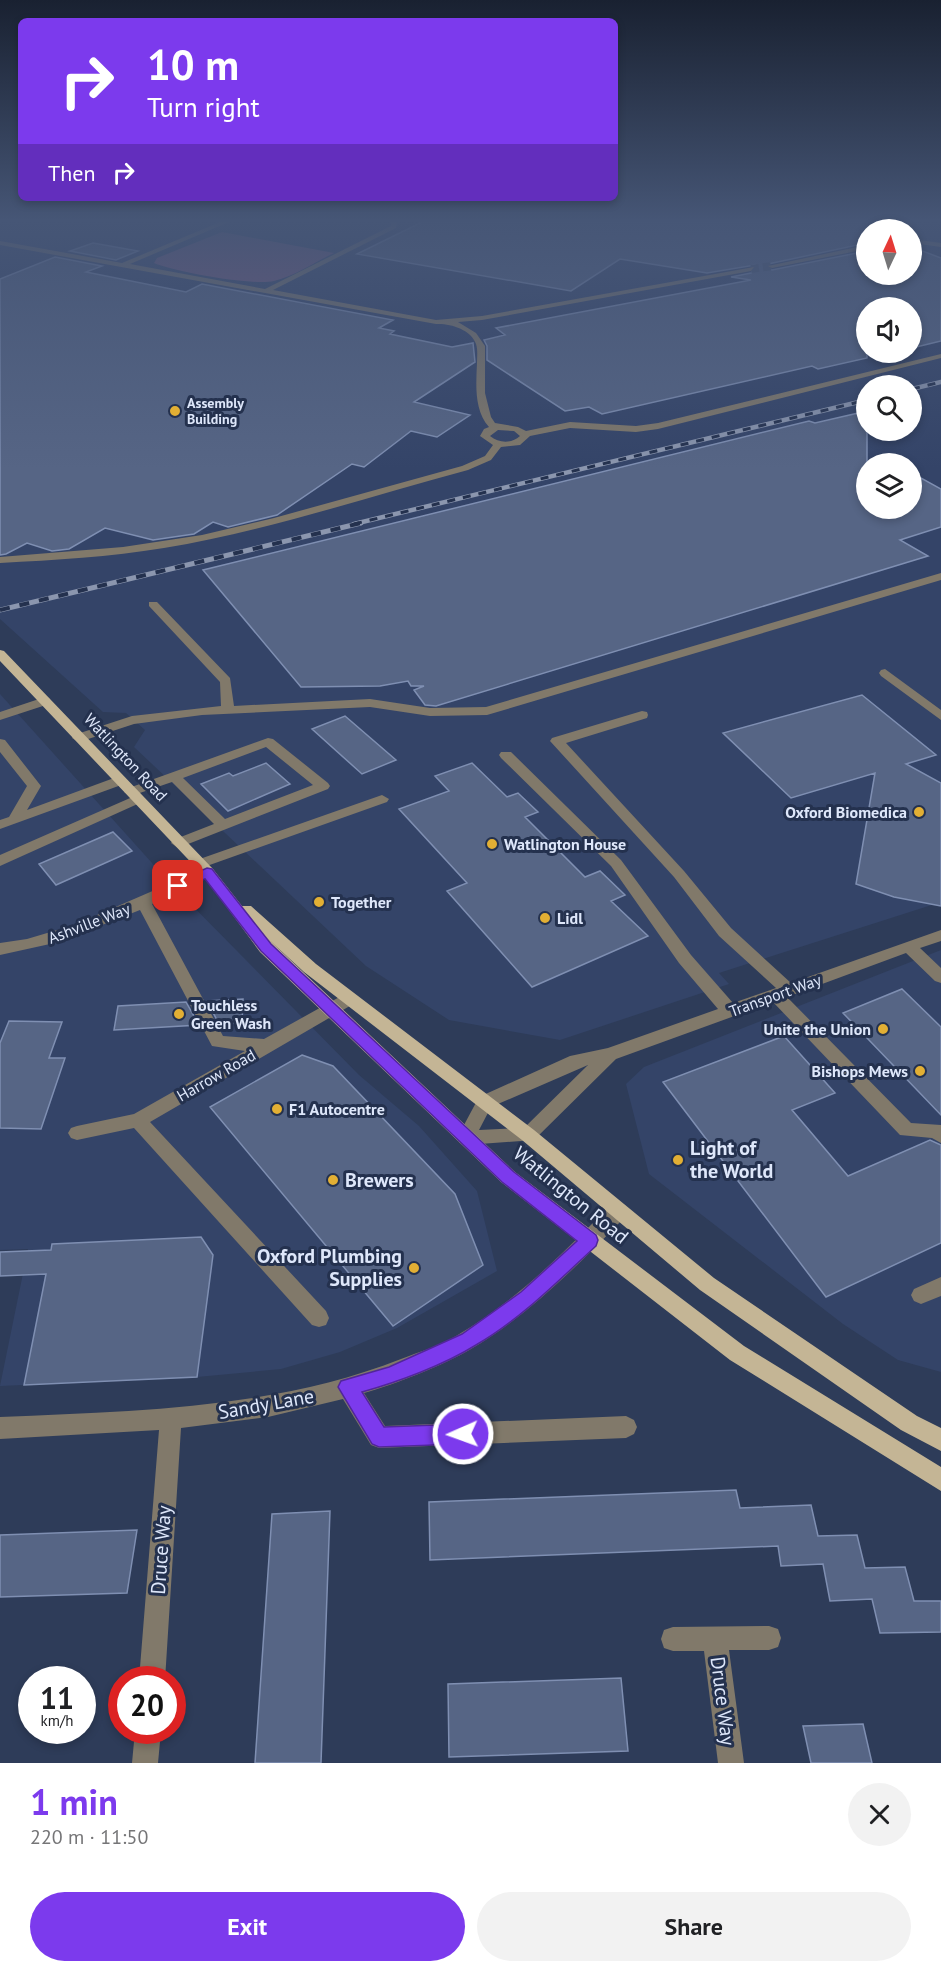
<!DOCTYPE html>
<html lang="en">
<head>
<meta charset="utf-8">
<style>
  :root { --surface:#fff; --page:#f2f2f2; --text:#202124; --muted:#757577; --accent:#7c3aed }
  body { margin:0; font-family:"PT Sans",sans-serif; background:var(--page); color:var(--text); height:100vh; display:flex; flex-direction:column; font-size:22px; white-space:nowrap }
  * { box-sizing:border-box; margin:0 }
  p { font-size:20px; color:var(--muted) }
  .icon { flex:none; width:33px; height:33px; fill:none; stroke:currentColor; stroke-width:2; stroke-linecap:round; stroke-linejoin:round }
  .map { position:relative; height:1763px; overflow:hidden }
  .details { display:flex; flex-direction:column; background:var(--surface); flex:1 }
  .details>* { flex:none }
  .top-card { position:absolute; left:18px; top:18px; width:600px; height:183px; border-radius:9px; box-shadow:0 3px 9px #0003; background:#7c3aed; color:#fff; overflow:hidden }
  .needle { width:39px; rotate:4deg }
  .controls { position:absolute; left:856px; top:219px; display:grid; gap:12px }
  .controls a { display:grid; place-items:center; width:66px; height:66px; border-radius:50%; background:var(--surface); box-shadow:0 3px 9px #0003; font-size:30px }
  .speed { position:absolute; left:18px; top:1666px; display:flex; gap:12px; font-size:30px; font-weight:700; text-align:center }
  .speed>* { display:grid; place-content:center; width:78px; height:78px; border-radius:50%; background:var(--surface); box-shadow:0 3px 9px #0003; line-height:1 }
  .speed small { font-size:15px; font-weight:400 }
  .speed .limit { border:9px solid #d22; background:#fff; color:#111 }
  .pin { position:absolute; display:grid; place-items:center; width:51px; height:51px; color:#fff; margin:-26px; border-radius:12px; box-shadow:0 3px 9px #0006 }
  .me { position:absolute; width:66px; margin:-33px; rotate:268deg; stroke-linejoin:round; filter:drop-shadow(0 0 4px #0008) }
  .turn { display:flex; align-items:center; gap:21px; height:126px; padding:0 30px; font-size:27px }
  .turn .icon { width:78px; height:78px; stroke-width:2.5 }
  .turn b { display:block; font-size:42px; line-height:51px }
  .then { display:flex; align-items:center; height:57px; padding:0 30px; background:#0003; gap:12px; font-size:22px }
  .round { display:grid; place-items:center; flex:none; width:63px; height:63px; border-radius:32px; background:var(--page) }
  .head { display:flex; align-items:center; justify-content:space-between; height:102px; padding:0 30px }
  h1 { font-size:36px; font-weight:700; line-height:45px; color:var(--accent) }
  .action { display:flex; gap:12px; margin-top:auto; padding:12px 30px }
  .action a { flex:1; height:69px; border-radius:36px; background:var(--accent); color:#fff; font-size:24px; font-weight:700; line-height:69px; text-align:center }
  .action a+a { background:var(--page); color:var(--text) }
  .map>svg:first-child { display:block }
  .built { fill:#344468; fill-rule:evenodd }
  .green { fill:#7d5a7f }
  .building { fill:#566585; stroke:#7f8fb2; stroke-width:1.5 }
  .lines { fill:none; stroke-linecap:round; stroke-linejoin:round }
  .minor-tunnel { stroke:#485671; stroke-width:8; stroke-dasharray:8 4; stroke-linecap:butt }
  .minor { fill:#81796a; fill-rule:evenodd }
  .major { fill:#c4b595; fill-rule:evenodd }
  .rail-far1-casing { stroke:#8b96ae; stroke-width:4.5 }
  .rail-casing { stroke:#8b96ae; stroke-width:5 }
  .rail-far1 { stroke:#24314e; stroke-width:3; stroke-dasharray:8; stroke-linecap:butt }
  .rail { stroke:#24314e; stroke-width:4; stroke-dasharray:10; stroke-linecap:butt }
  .route { fill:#7c3aed; stroke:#51269a; stroke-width:1.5 }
  .poi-dot { fill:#e2af34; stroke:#24314e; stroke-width:2 }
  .labels { text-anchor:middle; stroke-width:6; stroke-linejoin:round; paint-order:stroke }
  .far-poi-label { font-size:14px; font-weight:bold; fill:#dee7fa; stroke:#24314e; text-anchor:start }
  .street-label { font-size:16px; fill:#dee7fa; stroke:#24314e }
  .poi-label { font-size:16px; font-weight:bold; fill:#dee7fa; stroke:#24314e; text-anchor:start }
  .near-poi-label { font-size:20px; font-weight:bold; fill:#dee7fa; stroke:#24314e; text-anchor:start }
  .near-street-label { font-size:20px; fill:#dee7fa; stroke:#24314e }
</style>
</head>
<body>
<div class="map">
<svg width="941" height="1763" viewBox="0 0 941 1763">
  <rect width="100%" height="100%" fill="#2e3c59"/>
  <path class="built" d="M 0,222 L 941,222 L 941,902 L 719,973 L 729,984 L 560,1040 L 449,1020 L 366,966 L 134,747 L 145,730 L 126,713 L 103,712 L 0,619 ZM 867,230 L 912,230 L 912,274 L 867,274 ZM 867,308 L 912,308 L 912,352 L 867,352 ZM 867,386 L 912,386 L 912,430 L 867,430 ZM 867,464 L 912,464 L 912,508 L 867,508 Z
    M 0,694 L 170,883 L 359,1075 L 419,1126 L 477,1191 L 497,1271 L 397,1328 L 340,1352 L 281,1369 L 197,1377 L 0,1386 L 28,1249 L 0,1250 Z
    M 941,950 L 941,1372 L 898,1360 L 843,1324 L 649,1174 L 626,1084 L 644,1067 Z"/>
  <path class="green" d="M 222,232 L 334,253 C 315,262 295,276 274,281 C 253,286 175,272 154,263 L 157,258 Z"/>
  <path class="building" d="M 422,222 L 867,222 L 867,243 L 768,264 L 766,267 L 772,270 L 867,251 L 867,274 L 912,274 L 912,247 L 941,258 L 941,341 L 912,348 L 912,308 L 867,308 L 867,358 L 818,369 L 812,366 L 602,414 L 589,407 L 565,411 L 487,360 L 487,346 L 484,340 L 505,335 L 496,328 L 751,280 L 731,277 L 751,273 L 756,268 L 755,265 L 707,273 L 620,259 L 571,291 L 357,254 Z
    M 93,243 L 138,251 L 116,260 L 70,251 Z
    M 55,257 L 102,266 L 86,272 L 186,292 L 202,284 L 393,320 L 379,328 L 394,331 L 390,334 L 452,347 L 473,343 L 475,362 L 414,402 L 470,415 L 437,437 L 411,431 L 364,467 L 352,464 L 277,515 L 228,527 L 213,522 L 194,534 L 153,540 L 105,528 L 69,549 L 52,551 L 27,543 L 6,554 L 0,555 L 0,279 Z
    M 867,411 L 867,508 L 912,508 L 912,473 L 941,489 L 941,527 L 900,540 L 928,556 L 436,706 L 425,705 L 414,690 L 424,686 L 411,686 L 408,681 L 380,686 L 301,687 L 203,570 L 809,421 L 815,423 Z
    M 862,695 L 936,755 L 906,764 L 941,783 L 941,906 L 894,897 L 856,884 L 875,773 L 791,798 L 723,733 Z
    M 345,716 L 396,760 L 362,774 L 312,729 Z
    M 266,763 L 290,784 L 228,811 L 201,784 L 229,773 L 233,776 Z
    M 472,763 L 507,797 L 518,793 L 538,812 L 525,817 L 585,877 L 600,871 L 625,895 L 611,901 L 648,936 L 532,987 L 447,891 L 467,883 L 399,809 L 449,791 L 435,776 Z
    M 113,832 L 132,851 L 56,885 L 39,864 Z
    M 902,989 L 941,1027 L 941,1115 L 843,1013 Z
    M 243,999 L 242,1023 L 219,1024 L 207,1001 Z
    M 186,1002 L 199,1025 L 114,1030 L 118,1006 Z
    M 9,1021 L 62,1022 L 49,1058 L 65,1058 L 41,1129 L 0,1128 L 0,1043 Z
    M 784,1036 L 835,1093 L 792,1110 L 848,1176 L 930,1140 L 941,1145 L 941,1243 L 826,1297 L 663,1082 Z
    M 302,1055 L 333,1066 L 455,1194 L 483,1265 L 393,1326 L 210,1107 Z
    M 201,1237 L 213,1255 L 197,1377 L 24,1385 L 46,1274 L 0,1276 L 0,1252 L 51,1250 L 52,1244 Z
    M 736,1490 L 740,1508 L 811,1505 L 818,1536 L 857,1535 L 865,1568 L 905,1567 L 914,1601 L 941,1601 L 941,1632 L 880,1633 L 872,1599 L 830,1601 L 823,1564 L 781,1566 L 778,1546 L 430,1560 L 429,1502 Z
    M 330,1511 L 321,1763 L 255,1763 L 272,1514 Z
    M 137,1530 L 127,1593 L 0,1597 L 0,1535 Z
    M 621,1678 L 628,1751 L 449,1757 L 448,1684 Z
    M 863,1724 L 872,1763 L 811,1763 L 803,1726 Z"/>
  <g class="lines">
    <path class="minor-tunnel" d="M 751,269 L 772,266"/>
    <path class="minor" d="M 220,222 L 229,222 L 130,264 L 265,289 L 391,226 L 391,222 L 397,222 L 396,228 L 273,290 L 436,320 L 482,316 L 754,267 L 751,271 L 482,320 L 458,322 L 476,333 L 485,346 L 485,393 L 491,417 L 495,423 L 518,427 L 526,431 L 570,422 L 636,426 L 658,423 L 941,354 L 941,358 L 658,429 L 636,432 L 570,428 L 530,436 L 520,445 L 501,447 L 491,460 L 468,470 C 367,497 267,531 164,548 C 110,557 55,560 0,563 L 0,557 L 123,547 L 202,535 L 274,518 L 462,466 L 485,456 L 493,445 L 480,436 L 484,429 L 489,427 C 474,410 476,385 477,363 C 477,357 478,350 476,344 C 471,329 449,323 436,324 L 0,245 L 0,241 L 122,263 ZM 498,430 L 514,431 L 520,436 C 511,444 499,443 490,436 Z
      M 907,222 L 914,222 L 908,230 L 901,230 Z
      M 912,239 L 941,243 L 941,247 L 912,243 Z
      M 867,245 L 867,249 L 772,268 L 768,266 Z
      M 941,573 L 941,580 L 487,715 L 430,716 L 370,707 L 202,715 L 134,724 L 79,742 L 72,738 L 74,735 L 132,716 L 221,706 L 220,682 L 149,606 L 149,602 L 157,602 L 230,678 L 234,706 L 370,699 L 430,708 L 486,707 Z
      M 885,669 L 941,710 L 941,720 L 881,676 L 879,673 L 881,670 Z
      M 45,697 L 49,698 L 51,701 L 49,704 L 0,720 L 0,712 Z
      M 642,711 L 647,712 L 648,715 L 647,718 L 566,743 L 684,871 L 731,928 L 791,983 L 941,930 L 941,941 L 920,948 L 941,968 L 941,983 L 935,981 L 906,953 L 787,997 L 911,1123 L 941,1125 L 941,1143 L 932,1138 L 900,1135 L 773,1002 L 616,1059 L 534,1140 L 466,1145 L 460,1143 L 457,1138 L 479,1097 L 570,1056 L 608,1048 L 718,1009 L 679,963 L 611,866 L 501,758 L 499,755 L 501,752 L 511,752 L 621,860 L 691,955 L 733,1003 L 776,988 L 719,936 L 674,877 L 550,741 L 552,738 ZM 588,1065 L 524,1128 L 479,1130 L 491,1107 Z
      M 268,738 L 273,739 L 328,783 L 330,786 L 328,789 L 178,848 L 171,843 L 173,840 L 214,824 L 172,782 L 131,796 L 124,792 L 126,789 ZM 266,747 L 313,785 L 225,819 L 183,778 Z
      M 0,739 L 5,740 L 41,786 L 27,810 L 114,778 L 124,778 L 126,781 L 124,784 L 0,829 L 0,820 L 9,817 L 27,786 L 0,752 Z
      M 137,795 L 144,799 L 142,802 L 0,866 L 0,855 Z
      M 382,795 L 389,799 L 387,802 L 204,867 L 199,869 L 192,864 L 194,861 Z
      M 208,867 L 215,872 L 213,875 L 152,904 L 223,1036 L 264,1039 L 343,995 L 355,995 L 357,999 L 355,1003 L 150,1122 L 326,1311 L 329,1318 L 326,1325 L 319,1327 L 312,1325 L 134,1128 L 77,1140 L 71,1138 L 68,1133 L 71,1128 L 77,1126 L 134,1114 L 245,1051 L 212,1046 L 140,910 L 59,942 L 0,955 L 0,943 L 27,939 L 74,925 Z
      M 618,1203 L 625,1205 L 628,1211 L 625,1217 C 578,1265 529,1315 471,1349 C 442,1366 396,1384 364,1393 L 385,1426 L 626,1416 L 634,1420 L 637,1427 L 634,1434 L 626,1438 L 379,1448 L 371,1445 L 343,1399 L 268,1417 L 181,1428 L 165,1680 L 139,1680 L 159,1430 L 0,1439 L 0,1417 C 135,1411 274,1409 401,1359 C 419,1352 439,1346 456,1336 C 514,1303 564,1252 611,1205 Z
      M 941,1277 L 941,1296 L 921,1304 L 914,1301 L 911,1295 L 914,1289 Z
      M 769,1626 L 778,1629 L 781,1638 L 778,1647 L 769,1650 L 729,1650 L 744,1763 L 718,1763 L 704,1651 L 673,1651 L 664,1648 L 661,1639 L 664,1630 L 673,1627 Z
      M 135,1731 L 161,1731 L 158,1763 L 132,1763 Z"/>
    <path class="major" d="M 0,650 L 4,651 L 213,869 L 242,906 L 251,906 L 316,964 L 534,1130 L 714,1278 L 917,1416 L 941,1428 L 941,1451 L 901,1430 L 700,1290 L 522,1140 L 304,972 L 266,937 L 515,1172 L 744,1346 L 941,1467 L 941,1491 L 730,1360 L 501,1182 L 260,952 L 203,875 L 0,661 Z"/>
    <g class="rail-far1-casing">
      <path id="rail-far1" d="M 912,389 L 941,382
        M 354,524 L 867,400"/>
    </g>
    <g class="rail-casing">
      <path id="rail" d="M 0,610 L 361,523"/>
    </g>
    <use href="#rail-far1" class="rail-far1"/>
    <use href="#rail" class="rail"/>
  </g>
  <linearGradient id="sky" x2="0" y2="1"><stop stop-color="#192131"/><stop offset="0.47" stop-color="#465676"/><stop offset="1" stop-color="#465676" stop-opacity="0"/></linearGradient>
  <rect width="941" height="469" fill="url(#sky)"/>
  <path class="route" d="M 207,868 L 212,869 L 271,944 L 514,1172 L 596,1235 L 598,1240 L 596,1246 C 558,1281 521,1319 476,1345 C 444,1365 398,1382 362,1392 L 384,1427 L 463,1424 L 470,1427 L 473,1434 L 470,1441 L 463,1444 L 379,1447 L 372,1444 L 338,1387 L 341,1381 L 389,1367 L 462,1334 L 521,1292 L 577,1241 L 502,1182 L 261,951 L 205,879 L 178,890 L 171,886 L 173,883 Z"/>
  <g class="poi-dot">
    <circle cx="175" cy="411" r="6"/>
    <circle cx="919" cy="812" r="6"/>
    <circle cx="492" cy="844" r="6"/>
    <circle cx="319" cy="902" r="6"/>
    <circle cx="545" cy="918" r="6"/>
    <circle cx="179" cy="1014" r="6"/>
    <circle cx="883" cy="1029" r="6"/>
    <circle cx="920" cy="1071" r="6"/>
    <circle cx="277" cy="1109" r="6"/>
    <circle cx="678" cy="1160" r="6"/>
    <circle cx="333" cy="1180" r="6"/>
    <circle cx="414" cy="1268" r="6"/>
  </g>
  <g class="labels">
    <g class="far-poi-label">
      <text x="187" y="408">Assembly<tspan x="187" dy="16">Building</tspan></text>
    </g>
    <g class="street-label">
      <text transform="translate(126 757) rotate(47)" y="6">Watlington Road</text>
      <text transform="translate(89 923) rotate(-21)" y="6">Ashville Way</text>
      <text transform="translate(775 995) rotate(-20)" y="6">Transport Way</text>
      <text transform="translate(216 1075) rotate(-30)" y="6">Harrow Road</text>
    </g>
    <g class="poi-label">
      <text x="907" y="818" text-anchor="end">Oxford Biomedica</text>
      <text x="504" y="850">Watlington House</text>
      <text x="331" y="908">Together</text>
      <text x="557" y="924">Lidl</text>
      <text x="191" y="1011">Touchless<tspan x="191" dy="18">Green Wash</tspan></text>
      <text x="871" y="1035" text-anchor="end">Unite the Union</text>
      <text x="908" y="1077" text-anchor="end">Bishops Mews</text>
      <text x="289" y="1115">F1 Autocentre</text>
    </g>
    <g class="near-poi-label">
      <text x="690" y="1155">Light of<tspan x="690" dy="23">the World</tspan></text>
      <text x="345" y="1187">Brewers</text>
      <text x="402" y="1263" text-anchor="end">Oxford Plumbing<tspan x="402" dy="23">Supplies</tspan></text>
    </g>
    <g class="near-street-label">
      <text transform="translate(571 1195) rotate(39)" y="7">Watlington Road</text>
      <text transform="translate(266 1404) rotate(-10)" y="7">Sandy Lane</text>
      <text transform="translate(161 1550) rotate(-86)" y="7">Druce Way</text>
      <text transform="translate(723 1701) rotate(83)" y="7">Druce Way</text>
    </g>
  </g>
</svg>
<div class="controls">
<a><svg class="needle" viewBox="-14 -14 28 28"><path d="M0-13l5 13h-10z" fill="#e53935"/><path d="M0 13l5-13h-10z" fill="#757577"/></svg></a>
<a><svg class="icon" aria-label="sound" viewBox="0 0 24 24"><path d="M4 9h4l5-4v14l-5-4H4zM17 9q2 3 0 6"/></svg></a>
<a><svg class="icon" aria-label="search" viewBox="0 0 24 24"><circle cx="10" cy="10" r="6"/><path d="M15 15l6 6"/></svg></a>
<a><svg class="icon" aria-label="layers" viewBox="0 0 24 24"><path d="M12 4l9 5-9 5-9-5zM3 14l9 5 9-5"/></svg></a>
</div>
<div class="speed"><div>11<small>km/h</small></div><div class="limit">20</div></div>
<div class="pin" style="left:178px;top:886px;background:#d93025"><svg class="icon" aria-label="arrive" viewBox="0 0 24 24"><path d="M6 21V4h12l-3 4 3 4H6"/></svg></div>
<svg class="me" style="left:463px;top:1434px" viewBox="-20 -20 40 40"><circle r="17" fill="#7c3aed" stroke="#fff" stroke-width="3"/><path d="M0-11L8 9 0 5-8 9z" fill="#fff"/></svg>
<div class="top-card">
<div class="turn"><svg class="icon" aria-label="right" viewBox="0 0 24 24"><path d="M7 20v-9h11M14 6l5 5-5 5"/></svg><div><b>10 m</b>Turn right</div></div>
<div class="then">Then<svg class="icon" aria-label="right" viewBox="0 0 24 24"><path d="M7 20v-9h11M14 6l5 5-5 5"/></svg></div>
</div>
</div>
<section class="details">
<div class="head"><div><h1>1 min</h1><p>220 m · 11:50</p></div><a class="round"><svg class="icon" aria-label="close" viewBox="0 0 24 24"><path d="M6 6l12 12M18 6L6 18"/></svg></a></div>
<div class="action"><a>Exit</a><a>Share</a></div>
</section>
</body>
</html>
